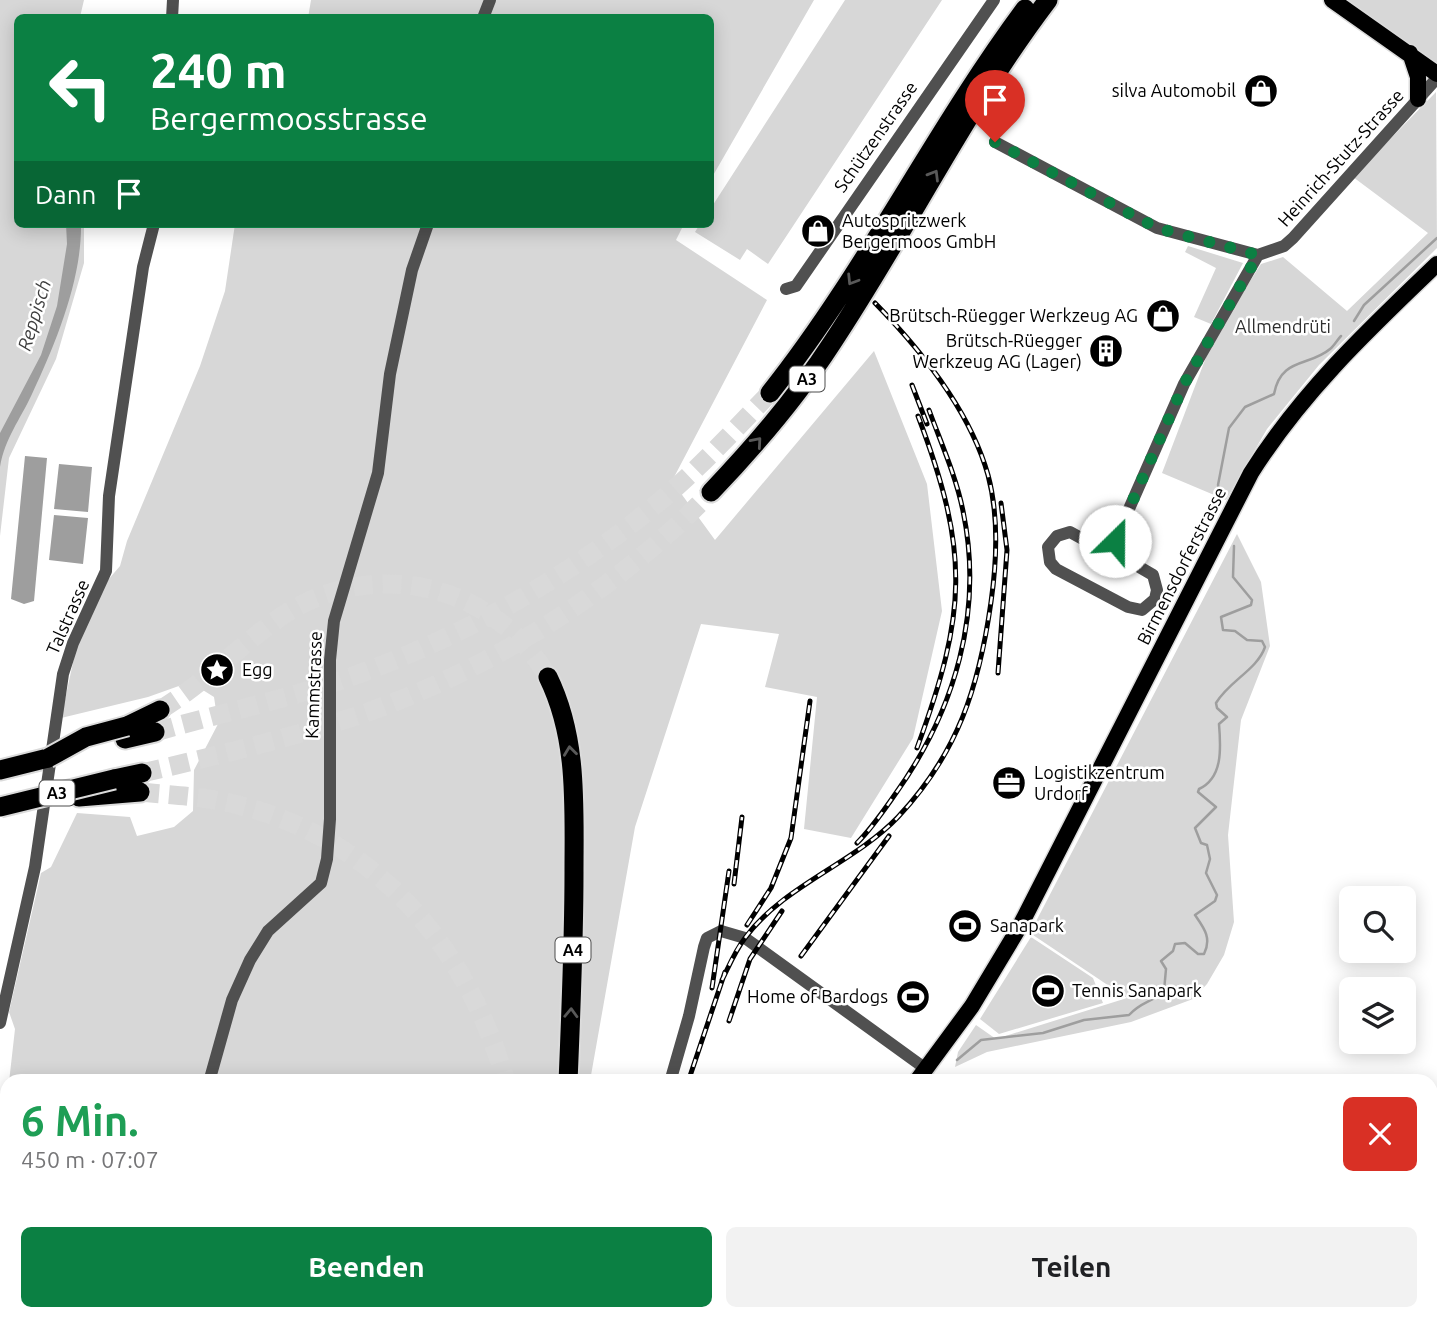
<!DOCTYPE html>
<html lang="de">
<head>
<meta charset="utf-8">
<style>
  :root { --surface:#fff; --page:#f2f2f2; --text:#202124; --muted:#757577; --accent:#0b8043 }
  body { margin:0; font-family:Ubuntu,sans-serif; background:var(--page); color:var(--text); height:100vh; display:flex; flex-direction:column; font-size:26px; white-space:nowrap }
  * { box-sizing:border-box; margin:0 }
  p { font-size:23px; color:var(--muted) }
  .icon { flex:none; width:38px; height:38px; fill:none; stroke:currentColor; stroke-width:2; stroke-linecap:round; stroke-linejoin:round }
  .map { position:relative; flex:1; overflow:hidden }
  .side { position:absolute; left:0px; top:1074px; width:1438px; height:247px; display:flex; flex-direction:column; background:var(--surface); border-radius:21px 21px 0 0; box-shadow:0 4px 18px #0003 }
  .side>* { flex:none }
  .banner { position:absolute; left:14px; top:14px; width:700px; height:214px; border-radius:10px; box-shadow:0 4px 18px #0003; background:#0b8043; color:#fff; overflow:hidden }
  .fabs { position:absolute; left:1339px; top:886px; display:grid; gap:14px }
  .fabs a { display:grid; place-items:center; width:77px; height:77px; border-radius:10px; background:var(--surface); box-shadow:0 4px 18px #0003; font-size:35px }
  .pin { position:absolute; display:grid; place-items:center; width:60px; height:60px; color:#fff; margin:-72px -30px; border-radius:50% 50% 50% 0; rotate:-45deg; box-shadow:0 0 7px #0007 }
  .pin .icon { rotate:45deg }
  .me { position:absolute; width:77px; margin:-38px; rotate:23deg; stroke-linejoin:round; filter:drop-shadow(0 0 5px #0008) }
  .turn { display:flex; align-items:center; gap:24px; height:147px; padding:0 21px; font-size:32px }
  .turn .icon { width:91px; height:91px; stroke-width:2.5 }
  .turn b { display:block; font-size:49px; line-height:60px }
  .then { display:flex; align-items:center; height:66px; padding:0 21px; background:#0003; gap:14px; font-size:26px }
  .round { display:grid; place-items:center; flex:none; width:74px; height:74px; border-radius:10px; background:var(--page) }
  .summary { display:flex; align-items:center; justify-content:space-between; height:119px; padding:0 21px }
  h1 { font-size:42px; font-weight:700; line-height:52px; color:#1e9e55 }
  .primary-button { display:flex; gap:14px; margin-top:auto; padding:14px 21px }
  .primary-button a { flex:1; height:80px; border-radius:10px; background:var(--accent); color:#fff; font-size:28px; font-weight:700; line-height:80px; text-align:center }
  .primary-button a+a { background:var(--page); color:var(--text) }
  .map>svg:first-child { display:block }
  .green { fill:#d7d7d7 }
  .water { fill:#9e9e9e }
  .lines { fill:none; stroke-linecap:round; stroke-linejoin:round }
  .stream { stroke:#9e9e9e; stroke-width:2.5 }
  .highway-tunnel { stroke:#d9d9d9; stroke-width:19; stroke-dasharray:19 10; stroke-linecap:butt }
  .major-casing { stroke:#dbdbdb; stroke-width:19 }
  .highway-casing { stroke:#dbdbdb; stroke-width:23 }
  .minor { stroke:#505050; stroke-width:12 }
  .major { stroke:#000; stroke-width:16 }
  .highway { stroke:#000; stroke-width:19 }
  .rail-casing { stroke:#000; stroke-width:5 }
  .rail { stroke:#fff; stroke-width:2.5; stroke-dasharray:8; stroke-linecap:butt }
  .highway-bridge-casing { stroke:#dbdbdb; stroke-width:23; stroke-linecap:butt }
  .highway-bridge { stroke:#000; stroke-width:19 }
  .oneway { stroke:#595959 }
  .route { stroke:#0b8043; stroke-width:12; stroke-dasharray:0 21.6 }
  .labels { text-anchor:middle; stroke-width:5; stroke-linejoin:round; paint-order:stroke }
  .shield { fill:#fff; stroke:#4c4c4c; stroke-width:2 }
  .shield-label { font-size:16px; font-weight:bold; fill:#000 }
  .poi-label { font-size:18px; fill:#000; stroke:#fff; text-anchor:start }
  .street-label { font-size:18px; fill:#000; stroke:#fff }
  .park-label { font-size:18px; fill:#2e2e2e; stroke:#fff }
  .water-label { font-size:19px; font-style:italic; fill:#3f3f3f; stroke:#fff }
</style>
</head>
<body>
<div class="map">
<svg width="1437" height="1320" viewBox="0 0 1437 1320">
  <rect width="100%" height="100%" fill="#fff"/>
  <path class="green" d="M 0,0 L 84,0 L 80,17 L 18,18 L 18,224 L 84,224 L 84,263 L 56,359 L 9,458 L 0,536 Z
    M 311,0 L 814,0 L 711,179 L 710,18 L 308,18 Z
    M 845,0 L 942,0 L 768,264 L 747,249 L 740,260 L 695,232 L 700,224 L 710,224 L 711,208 Z
    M 1344,0 L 1437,0 L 1437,63 L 1435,62 Z
    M 1436,92 L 1437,248 L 1319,365 L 1267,429 L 1226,500 L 1162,473 L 1213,339 L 1261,264 L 1283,257 L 1347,311 L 1428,233 L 1353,177 Z
    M 235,224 L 684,224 L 676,240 L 767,300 L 672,481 L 715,540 L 874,351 L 927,484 L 942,611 L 913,738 L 851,838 L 804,829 L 817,697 L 765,687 L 779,634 L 701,624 L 635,827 L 590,1081 L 9,1082 L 15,1029 L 9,1012 L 41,873 L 51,867 L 77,813 L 130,817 L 137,836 L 174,827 L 193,811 L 194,770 L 218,724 L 214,697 L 190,682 L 148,697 L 61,718 L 77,644 L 108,580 L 120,566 L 127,541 L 200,366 L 225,291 Z
    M 1188,246 L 1243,263 L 1211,324 L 1194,317 L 1216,268 L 1185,252 Z
    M 1237,534 L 1261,582 L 1270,646 L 1241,720 L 1228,835 L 1234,922 L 1224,955 L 1207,984 L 1193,999 L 1131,1022 L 987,1052 L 955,1067 L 958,1052 L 976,1025 L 996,1039 L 1127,998 L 1030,933 Z
    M 1031,937 L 1093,978 L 1103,1003 L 999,1034 L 980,1019 Z
    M 62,1314 L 567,1314 L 567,1320 L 66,1320 Z"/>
  <path class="water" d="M 66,224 L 81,224 C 82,279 56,343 32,394 C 20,420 5,438 0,467 L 0,433 L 41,355 L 57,306 L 67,244 Z
    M 25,456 L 47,458 L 34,601 L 24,604 L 11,599 Z
    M 59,464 L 92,467 L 88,512 L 54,509 Z
    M 54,515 L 88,518 L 83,564 L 49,560 Z"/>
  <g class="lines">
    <path class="stream" d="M 1354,321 L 1364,305 L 1437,238
      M 1220,493 L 1218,485 L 1229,428 L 1245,407 L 1274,394 C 1281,357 1309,367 1330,349 C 1334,346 1337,340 1341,336
      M 957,1060 L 981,1040 L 1043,1033 L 1084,1020 L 1129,1015 C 1142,1001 1151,1003 1164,991 L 1166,969 L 1161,961 L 1173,951 L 1175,944 L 1185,943 L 1198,954 L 1204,954 C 1212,938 1204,928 1195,915 L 1215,901 L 1217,895 L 1206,873 L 1210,859 L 1207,845 L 1201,843 L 1195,828 L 1216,807 L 1198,792 L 1199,789 C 1223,778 1221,748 1219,724 L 1227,717 L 1217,708 L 1216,703 C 1229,681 1257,670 1265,647 L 1262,641 L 1247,640 L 1235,631 L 1223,630 L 1221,617 L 1251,605 L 1252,600 L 1233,577 L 1234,546"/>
    <path class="highway-tunnel" d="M 160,710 C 203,684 238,647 279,618 C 370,555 493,582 548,677
      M 155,732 C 225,712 297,697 364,672 C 477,630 582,569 673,490 C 707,460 738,426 770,393
      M 142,773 C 219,755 296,737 371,711 C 498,665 618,589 711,492
      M 140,792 C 169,795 197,796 225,802 C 372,833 466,943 506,1082"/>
    <g class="major-casing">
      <path id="major" d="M 1332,0 L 1437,74
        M 1410,53 L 1418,77 L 1418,99
        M 916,1082 L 972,1006 L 1020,926 L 1251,473 C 1302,392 1368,330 1437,264
        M 677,1320 L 684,1314"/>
    </g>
    <g class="highway-casing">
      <path id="highway" d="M 770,393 C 866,272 933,133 1025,9
        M 711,492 C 755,446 797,397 832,343 C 907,230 966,108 1048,0
        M 548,677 C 578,738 574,805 574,872 C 574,942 571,1012 568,1082
        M 127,726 L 160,710
        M 125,739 L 155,732
        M 0,770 L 48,758
        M 114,779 L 142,773
        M 79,797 L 140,792
        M 615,1314 L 619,1320"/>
    </g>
    <path class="minor" d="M 172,18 L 173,0
      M 483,18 L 490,0
      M 995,142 L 1157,228 L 1258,255
      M 786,289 L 796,286 L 994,0
      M 1070,532 L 1101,549 L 1112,548 L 1117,554 L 1153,575 L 1157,590 L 1155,599 L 1142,610 L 1128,607 L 1056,569 L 1050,562 L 1048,547 L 1057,536 Z
      M 1103,568 L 1184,384 L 1258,255 L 1284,246 L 1293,238 L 1437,78
      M 0,1023 L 35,867 L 63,674 L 73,643 L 106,571 L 109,496 L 143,267 L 154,224
      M 209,1082 L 232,1000 L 250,960 L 268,931 L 321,883 L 327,859 L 330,819 L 330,660 L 334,621 L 378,473 L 390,374 L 412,270 L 428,224
      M 670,1082 L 689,1016 L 704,947 L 707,938 L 721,931 L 745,938 L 926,1069
      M 0,1122 L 7,1128
      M 57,1314 L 61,1320
      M 116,1320 L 117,1314"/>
    <use href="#major" class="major"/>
    <use href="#highway" class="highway"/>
    <g class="rail-casing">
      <path id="rail" d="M 912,385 L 927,424
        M 998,673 L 1007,550 L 1001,503
        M 917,748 C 967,612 970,553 918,416
        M 857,843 C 872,828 884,810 896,793 C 955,710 984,612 963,511 C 956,476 941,443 929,410
        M 734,884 L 742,817
        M 747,925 L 771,888 L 791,838 L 810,701
        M 801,956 L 889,836
        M 722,980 C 729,966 735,951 745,938 C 784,885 853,864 898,817 C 958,753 979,687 991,602 C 997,560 999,516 988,475 C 970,411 921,350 875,303
        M 712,988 L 729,871
        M 729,1021 L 750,959 L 782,911
        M 688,1082 L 725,972
        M 1432,1122 L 1437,1121
        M 785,1320 L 799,1314
        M 812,1320 L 826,1314"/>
    </g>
    <use href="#rail" class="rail"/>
    <g class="highway-bridge-casing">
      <path id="highway-bridge" d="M 48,758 L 86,737 L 127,726
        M 0,807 L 114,779"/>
    </g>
    <use href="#highway-bridge" class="highway-bridge"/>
  </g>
  <defs><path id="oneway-chevron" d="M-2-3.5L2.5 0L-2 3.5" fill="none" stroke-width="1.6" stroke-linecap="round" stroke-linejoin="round" transform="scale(1.75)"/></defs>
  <g class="oneway">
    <use href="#oneway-chevron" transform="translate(934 175) rotate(-59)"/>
    <use href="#oneway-chevron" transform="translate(852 280) rotate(122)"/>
    <use href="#oneway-chevron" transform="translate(757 442) rotate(-49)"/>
    <use href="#oneway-chevron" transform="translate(570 751) rotate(-97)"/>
    <use href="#oneway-chevron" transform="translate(571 1013) rotate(-88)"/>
  </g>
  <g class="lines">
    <path class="route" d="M 995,142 L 1157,228 L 1258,255 L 1184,384 L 1115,541"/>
  </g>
  <defs>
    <g id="shop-disc" transform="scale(1.75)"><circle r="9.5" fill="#000" stroke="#fff"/><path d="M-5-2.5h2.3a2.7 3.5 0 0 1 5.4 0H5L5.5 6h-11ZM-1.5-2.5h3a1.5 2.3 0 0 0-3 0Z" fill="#fff"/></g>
    <g id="building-disc" transform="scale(1.75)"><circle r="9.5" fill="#000" stroke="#fff"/><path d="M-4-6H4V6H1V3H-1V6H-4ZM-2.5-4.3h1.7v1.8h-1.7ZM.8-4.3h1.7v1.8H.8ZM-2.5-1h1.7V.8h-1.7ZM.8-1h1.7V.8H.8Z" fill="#fff"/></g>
    <g id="sight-disc" transform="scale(1.75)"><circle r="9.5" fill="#000" stroke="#fff"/><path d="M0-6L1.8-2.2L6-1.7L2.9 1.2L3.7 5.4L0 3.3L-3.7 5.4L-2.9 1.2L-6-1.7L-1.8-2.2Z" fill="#fff"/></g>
    <g id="office-disc" transform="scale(1.75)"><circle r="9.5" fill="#000" stroke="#fff"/><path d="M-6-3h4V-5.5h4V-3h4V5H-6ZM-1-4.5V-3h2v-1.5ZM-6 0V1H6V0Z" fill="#fff"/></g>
    <g id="stadium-disc" transform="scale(1.75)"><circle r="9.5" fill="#000" stroke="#fff"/><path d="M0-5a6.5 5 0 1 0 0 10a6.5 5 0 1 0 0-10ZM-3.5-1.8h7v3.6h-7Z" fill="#fff"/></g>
  </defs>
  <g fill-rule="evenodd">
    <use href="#shop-disc" x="1261" y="91"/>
    <use href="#shop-disc" x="818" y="231"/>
    <use href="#shop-disc" x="1163" y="316"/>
    <use href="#building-disc" x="1106" y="351"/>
    <use href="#sight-disc" x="217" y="670"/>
    <use href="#office-disc" x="1009" y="783"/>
    <use href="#stadium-disc" x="965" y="926"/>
    <use href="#stadium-disc" x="1048" y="991"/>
    <use href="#stadium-disc" x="913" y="997"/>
  </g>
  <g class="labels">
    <g class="shield">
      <rect x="789.5" y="366.5" width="35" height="25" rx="5"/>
      <rect x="39.5" y="780.5" width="35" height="25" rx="5"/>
      <rect x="555.5" y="937.5" width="35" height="25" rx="5"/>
    </g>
    <g class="shield-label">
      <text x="807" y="385">A3</text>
      <text x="57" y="799">A3</text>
      <text x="573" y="956">A4</text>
    </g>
    <g class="poi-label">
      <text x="1236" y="97" text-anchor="end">silva Automobil</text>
      <text x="842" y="227">Autospritzwerk<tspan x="842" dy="21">Bergermoos GmbH</tspan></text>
      <text x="1138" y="322" text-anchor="end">Brütsch-Rüegger Werkzeug AG</text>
      <text x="1082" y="347" text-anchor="end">Brütsch-Rüegger<tspan x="1082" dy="21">Werkzeug AG (Lager)</tspan></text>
      <text x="242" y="676">Egg</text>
      <text x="1034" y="779">Logistikzentrum<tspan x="1034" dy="21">Urdorf</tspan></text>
      <text x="990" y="932">Sanapark</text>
      <text x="1072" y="997">Tennis Sanapark</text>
      <text x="888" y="1003" text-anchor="end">Home of Bardogs</text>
    </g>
    <g class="street-label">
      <text transform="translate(876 137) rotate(-55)" y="6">Schützenstrasse</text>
      <text transform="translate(1341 158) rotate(-48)" y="6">Heinrich-Stutz-Strasse</text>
      <text transform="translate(1182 566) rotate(-63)" y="6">Birmensdorferstrasse</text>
      <text transform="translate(68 617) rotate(-66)" y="6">Talstrasse</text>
      <text transform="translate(314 685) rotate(-88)" y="6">Kammstrasse</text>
    </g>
    <g class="park-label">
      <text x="1283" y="333">Allmendrüti</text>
    </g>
    <g class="water-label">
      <text transform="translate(34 315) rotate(-73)" y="7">Reppisch</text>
    </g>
  </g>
</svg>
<div class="fabs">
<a><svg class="icon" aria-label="search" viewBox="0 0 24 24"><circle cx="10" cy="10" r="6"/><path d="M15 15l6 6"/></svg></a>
<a><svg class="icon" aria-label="layers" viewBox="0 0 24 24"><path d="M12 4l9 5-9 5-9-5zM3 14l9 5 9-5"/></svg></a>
</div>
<div class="pin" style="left:995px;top:142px;background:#d93025"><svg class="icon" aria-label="arrive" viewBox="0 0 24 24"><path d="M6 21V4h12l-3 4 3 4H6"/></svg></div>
<svg class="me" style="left:1115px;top:541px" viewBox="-20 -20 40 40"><circle r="19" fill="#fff"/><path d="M0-13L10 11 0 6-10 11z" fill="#0b8043"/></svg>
<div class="banner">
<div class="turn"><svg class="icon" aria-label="left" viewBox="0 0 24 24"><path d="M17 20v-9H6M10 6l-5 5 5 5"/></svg><div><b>240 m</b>Bergermoosstrasse</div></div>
<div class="then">Dann<svg class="icon" aria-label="arrive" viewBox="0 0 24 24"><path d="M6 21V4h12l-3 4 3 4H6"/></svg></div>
</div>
<section class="side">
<div class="summary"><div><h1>6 Min.</h1><p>450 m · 07:07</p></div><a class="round" style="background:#d93025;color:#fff"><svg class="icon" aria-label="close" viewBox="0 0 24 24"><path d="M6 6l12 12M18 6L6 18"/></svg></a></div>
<div class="primary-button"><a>Beenden</a><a>Teilen</a></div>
</section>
</div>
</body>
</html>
